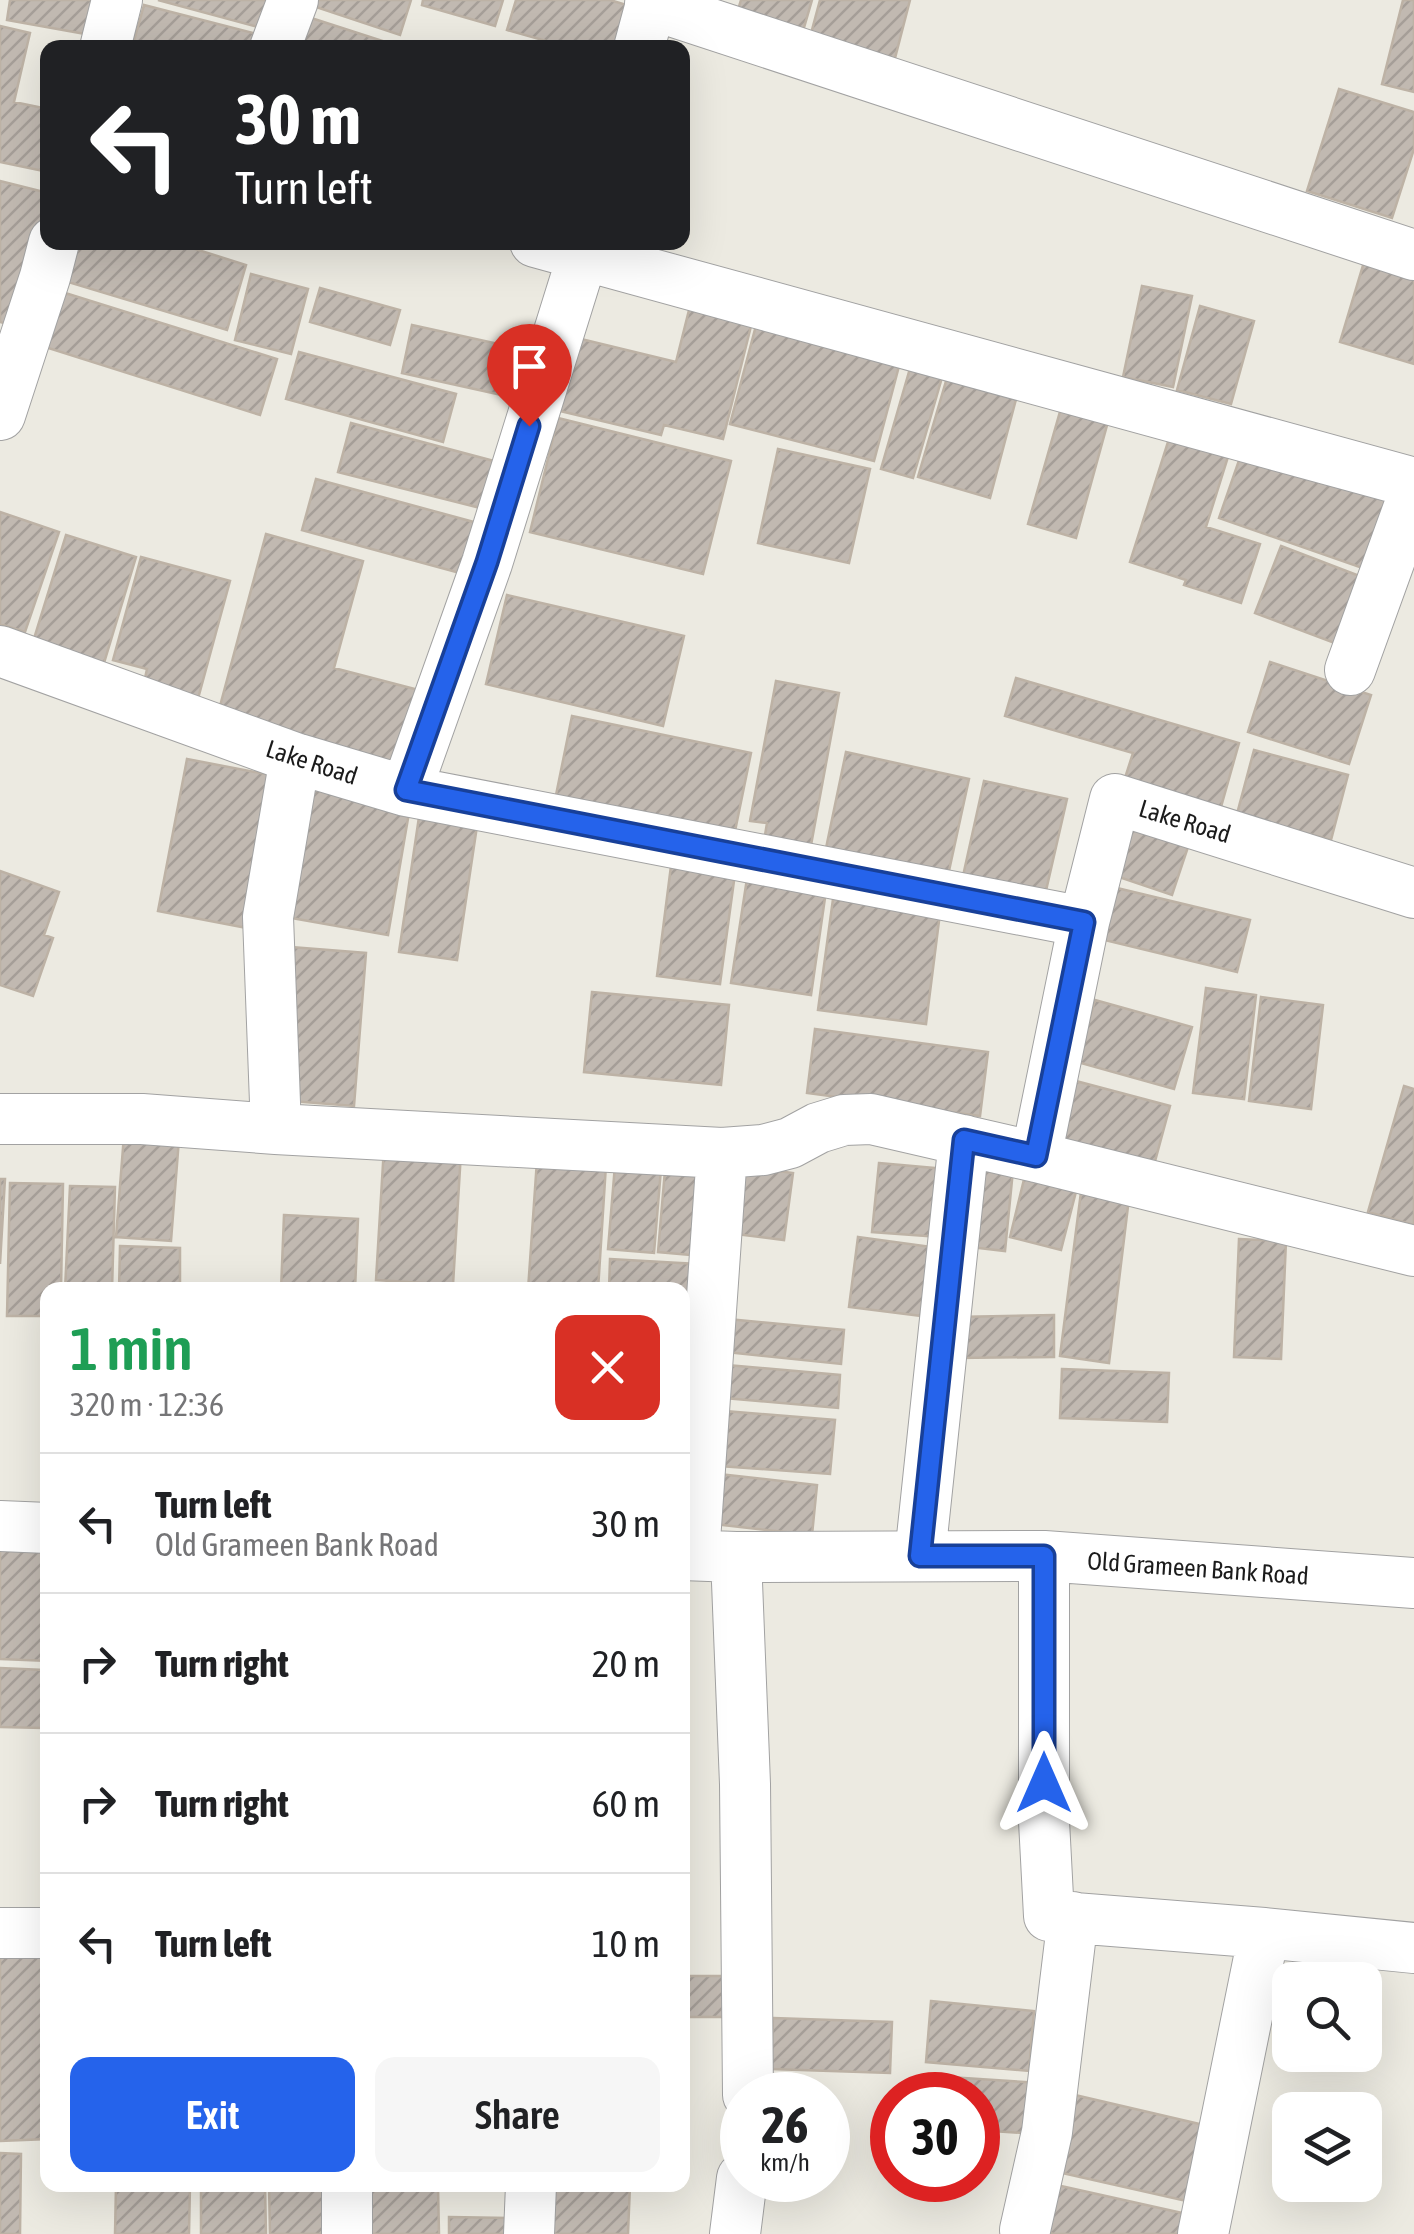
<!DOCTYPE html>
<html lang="en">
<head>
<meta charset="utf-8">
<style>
  :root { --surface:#fff; --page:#f6f6f6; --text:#202124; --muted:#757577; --line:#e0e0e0; --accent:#2563eb }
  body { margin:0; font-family:"Asap Condensed",sans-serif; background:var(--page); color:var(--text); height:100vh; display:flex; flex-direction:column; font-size:38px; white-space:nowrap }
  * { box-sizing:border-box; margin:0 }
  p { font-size:32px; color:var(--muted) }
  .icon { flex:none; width:55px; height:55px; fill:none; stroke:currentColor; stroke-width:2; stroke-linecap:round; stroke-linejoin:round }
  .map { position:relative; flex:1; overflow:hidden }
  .details { position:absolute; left:40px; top:1282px; width:650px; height:910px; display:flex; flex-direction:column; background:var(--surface); border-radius:20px; box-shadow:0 10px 40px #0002 }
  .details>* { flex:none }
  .top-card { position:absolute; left:40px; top:40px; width:650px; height:210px; border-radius:20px; box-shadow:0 10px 40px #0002; background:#202124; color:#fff; overflow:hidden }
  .controls { position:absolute; left:1272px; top:1962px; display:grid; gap:20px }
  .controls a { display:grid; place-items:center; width:110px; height:110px; border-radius:20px; background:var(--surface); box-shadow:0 10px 40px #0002; font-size:50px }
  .speed { position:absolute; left:720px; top:2072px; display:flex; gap:20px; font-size:50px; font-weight:700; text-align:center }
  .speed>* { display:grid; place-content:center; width:130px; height:130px; border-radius:50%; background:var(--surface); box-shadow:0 10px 40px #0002; line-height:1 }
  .speed small { font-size:25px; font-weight:400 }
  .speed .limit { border:15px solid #d22; background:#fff; color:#111 }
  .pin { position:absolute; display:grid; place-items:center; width:85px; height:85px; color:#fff; margin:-102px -42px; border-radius:50% 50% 50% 0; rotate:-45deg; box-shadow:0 0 10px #0007 }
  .pin .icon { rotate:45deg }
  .me { position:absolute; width:110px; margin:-55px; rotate:0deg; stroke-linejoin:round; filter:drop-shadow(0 0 8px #0008) }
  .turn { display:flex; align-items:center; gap:35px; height:210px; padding:0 30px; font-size:45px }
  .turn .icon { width:130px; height:130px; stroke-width:2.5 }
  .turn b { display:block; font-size:70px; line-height:85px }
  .round { display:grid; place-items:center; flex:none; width:105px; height:105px; border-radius:20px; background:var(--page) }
  .overview { display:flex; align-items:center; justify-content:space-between; height:170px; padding:0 30px }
  h1 { font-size:60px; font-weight:600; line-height:75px; color:#1e9e55 }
  .cta { display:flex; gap:20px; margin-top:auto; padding:20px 30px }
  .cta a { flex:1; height:115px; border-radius:20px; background:var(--accent); color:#fff; font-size:40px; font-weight:600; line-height:115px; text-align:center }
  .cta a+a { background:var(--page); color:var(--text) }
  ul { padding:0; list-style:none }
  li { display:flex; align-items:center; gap:30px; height:140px; padding:0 30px; border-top:2px solid var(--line) }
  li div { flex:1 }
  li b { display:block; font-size:38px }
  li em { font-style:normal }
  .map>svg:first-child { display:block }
  .building { fill:url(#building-hatch); stroke:#bdb2a5; stroke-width:2.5 }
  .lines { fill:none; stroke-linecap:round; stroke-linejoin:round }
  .street-casing { stroke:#a2a2a2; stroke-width:52 }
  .street { stroke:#fff; stroke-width:50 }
  .route-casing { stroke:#184099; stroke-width:25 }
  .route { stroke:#2563eb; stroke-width:18 }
  .labels { text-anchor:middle; stroke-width:8; stroke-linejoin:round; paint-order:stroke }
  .street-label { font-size:25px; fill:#1b1b1b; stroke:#fff }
</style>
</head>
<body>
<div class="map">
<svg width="1414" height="2234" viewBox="0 0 1414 2234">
  <defs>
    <pattern id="building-hatch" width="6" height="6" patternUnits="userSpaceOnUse" patternTransform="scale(2.5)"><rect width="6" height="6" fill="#c1b9b1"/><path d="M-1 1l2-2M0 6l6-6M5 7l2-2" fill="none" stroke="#a59e98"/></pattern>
  </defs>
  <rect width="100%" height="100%" fill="#eceae1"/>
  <path class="building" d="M 10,0 L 108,0 L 102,37 L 7,20 Z
    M 158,0 L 277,0 L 269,30 Z
    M 312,0 L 411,0 L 400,35 L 310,5 Z
    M 423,0 L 503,0 L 495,26 L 422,5 Z
    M 516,0 L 610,0 L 630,6 L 618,48 L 571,48 L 507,30 Z
    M 741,0 L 812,0 L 801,38 L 735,20 Z
    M 820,0 L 910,0 L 894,62 L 809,41 Z
    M 1403,0 L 1414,0 L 1414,92 L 1382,84 Z
    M 144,5 L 261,35 L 258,48 L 132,48 Z
    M 305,16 L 386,42 L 385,48 L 294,48 Z
    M 0,26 L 30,33 L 14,102 L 48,109 L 48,172 L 0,162 Z
    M 1339,89 L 1414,112 L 1414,149 L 1392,218 L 1307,191 Z
    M 0,181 L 48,193 L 48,213 L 19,327 L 0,322 Z
    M 80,242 L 173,242 L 246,265 L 227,330 L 68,282 Z
    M 1367,252 L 1414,266 L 1414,364 L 1340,342 Z
    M 251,274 L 308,289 L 291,354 L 235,340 Z
    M 1142,286 L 1192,296 L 1173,387 L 1123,377 Z
    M 320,288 L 400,310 L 390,345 L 310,322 Z
    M 62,292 L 277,359 L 260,415 L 45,347 Z
    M 691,302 L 753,318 L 723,439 L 664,425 L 661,435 L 556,410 L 573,337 L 676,362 Z
    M 1200,306 L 1254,321 L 1231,404 L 1177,390 Z
    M 759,314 L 903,351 L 874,461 L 730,424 Z
    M 412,325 L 517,348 L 506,396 L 402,373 Z
    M 915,351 L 947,360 L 913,478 L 881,469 Z
    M 299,352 L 456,394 L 443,442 L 286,399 Z
    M 951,364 L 1020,384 L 990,498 L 918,477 Z
    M 1065,394 L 1112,407 L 1076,538 L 1028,524 Z
    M 558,418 L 731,461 L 703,574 L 530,532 Z
    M 351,423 L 505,464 L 492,511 L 338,472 Z
    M 1173,426 L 1232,444 L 1206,527 L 1260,544 L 1241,603 L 1184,585 L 1186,580 L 1130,562 Z
    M 1245,443 L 1395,495 L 1368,570 L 1219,518 Z
    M 778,449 L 870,469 L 849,563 L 758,543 Z
    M 316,479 L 481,524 L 467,575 L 302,530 Z
    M 0,512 L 59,532 L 25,632 L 0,624 Z
    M 266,534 L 363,561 L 334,668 L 426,692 L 405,771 L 216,721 Z
    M 66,535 L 136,557 L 104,663 L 33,642 Z
    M 1281,546 L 1370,580 L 1345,647 L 1255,613 Z
    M 141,557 L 230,581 L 196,706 L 142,692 L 147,669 L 113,660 Z
    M 507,595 L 684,636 L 663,726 L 486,684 Z
    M 1270,662 L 1371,695 L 1349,764 L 1248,732 Z
    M 1016,678 L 1239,743 L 1221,807 L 1125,778 L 1133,753 L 1005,716 Z
    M 776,681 L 839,693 L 809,856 L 763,847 L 767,823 L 750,821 Z
    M 572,716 L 751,753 L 734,836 L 555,800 Z
    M 1254,750 L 1348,775 L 1331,840 L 1237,814 Z
    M 846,752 L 969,779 L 947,880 L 825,853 Z
    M 187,759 L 281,777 L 252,929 L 158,911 Z
    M 984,781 L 1067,799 L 1045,895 L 963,876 Z
    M 303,782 L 411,801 L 388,935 L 280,916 Z
    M 1126,816 L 1191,838 L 1172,895 L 1107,873 Z
    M 419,817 L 477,826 L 457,960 L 399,952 Z
    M 672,858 L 736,866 L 720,984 L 657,976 Z
    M 0,871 L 59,892 L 44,935 L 53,938 L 33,996 L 0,985 Z
    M 748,872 L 827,884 L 811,995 L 731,983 Z
    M 1117,888 L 1250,920 L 1237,972 L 1105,940 Z
    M 833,899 L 940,913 L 926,1024 L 818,1010 Z
    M 291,947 L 366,953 L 354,1106 L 279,1100 Z
    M 1206,988 L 1256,995 L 1244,1099 L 1193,1093 Z
    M 592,992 L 729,1005 L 721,1085 L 584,1072 Z
    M 1261,997 L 1323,1005 L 1311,1109 L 1249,1101 Z
    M 1095,1000 L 1192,1027 L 1174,1089 L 1077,1062 Z
    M 815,1029 L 988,1052 L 980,1116 L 807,1093 Z
    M 1076,1081 L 1170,1106 L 1154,1165 L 1059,1140 Z
    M 1404,1086 L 1414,1089 L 1414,1225 L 1368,1212 Z
    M 124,1135 L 179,1139 L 171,1241 L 116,1237 Z
    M 384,1147 L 461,1152 L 453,1285 L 376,1280 Z
    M 969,1155 L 1014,1160 L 1005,1251 L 961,1246 Z
    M 537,1160 L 606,1165 L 598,1290 L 528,1290 Z
    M 879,1163 L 945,1169 L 939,1237 L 872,1232 Z
    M 615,1165 L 661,1169 L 654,1253 L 608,1249 Z
    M 736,1165 L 793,1173 L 784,1240 L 727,1233 Z
    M 1027,1167 L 1079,1180 L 1061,1250 L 1010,1237 Z
    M 665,1170 L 709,1174 L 701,1256 L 658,1252 Z
    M 0,1179 L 5,1179 L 0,1264 Z
    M 10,1183 L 63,1184 L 61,1290 L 48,1290 L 48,1316 L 7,1316 Z
    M 70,1186 L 115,1187 L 112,1290 L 65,1290 Z
    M 1081,1192 L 1129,1198 L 1109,1363 L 1060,1356 Z
    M 284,1215 L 358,1219 L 355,1290 L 281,1290 Z
    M 858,1237 L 939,1248 L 930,1317 L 849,1307 Z
    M 1239,1239 L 1286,1241 L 1281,1359 L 1234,1357 Z
    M 120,1246 L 180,1248 L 180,1290 L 119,1290 Z
    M 610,1259 L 697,1264 L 694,1324 L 682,1323 L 682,1290 L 609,1290 Z
    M 468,1287 L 522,1288 L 522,1290 L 468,1290 Z
    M 1054,1315 L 1054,1357 L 956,1358 L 955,1317 Z
    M 728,1319 L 844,1330 L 841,1364 L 725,1352 Z
    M 727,1365 L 840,1375 L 838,1408 L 725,1398 Z
    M 1062,1369 L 1169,1373 L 1167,1422 L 1060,1418 Z
    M 725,1411 L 835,1420 L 830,1474 L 720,1466 Z
    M 719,1474 L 817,1485 L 812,1535 L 713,1524 Z
    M 0,1547 L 48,1549 L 48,1661 L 0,1659 Z
    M 0,1668 L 44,1670 L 43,1728 L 0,1727 Z
    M 42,1954 L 48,2139 L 0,2141 L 0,1956 Z
    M 682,1976 L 730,1976 L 730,2017 L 682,2017 Z
    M 931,2001 L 1034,2011 L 1029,2071 L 926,2062 Z
    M 773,2018 L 892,2022 L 890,2073 L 771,2069 Z
    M 933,2076 L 1041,2083 L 1038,2134 L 978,2130 L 978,2095 L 932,2095 Z
    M 1075,2095 L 1208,2126 L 1191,2202 L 1058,2172 Z
    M 0,2153 L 21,2154 L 20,2234 L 0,2234 Z
    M 1052,2184 L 1191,2215 L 1186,2234 L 1054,2234 L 1042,2231 Z
    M 116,2185 L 190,2185 L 189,2234 L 115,2234 Z
    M 201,2185 L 265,2185 L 266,2234 L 201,2234 Z
    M 269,2185 L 337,2185 L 338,2234 L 270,2234 Z
    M 360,2185 L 438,2185 L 439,2234 L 360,2234 Z
    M 544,2185 L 630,2185 L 628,2234 L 542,2234 Z
    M 449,2217 L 513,2218 L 513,2234 L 449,2234 Z"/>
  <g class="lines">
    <g class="street-casing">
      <path id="street" d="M 650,4 L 1414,255
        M 105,48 L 117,0
        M 275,48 L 293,0
        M 639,48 L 652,0
        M 535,242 L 1414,483
        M 0,415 L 45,277 L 54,242
        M 0,651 L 295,758 L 406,791 L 1084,922 L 1115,799 L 1414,893
        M 1350,670 L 1414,493
        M 406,791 L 487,563 L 587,242
        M 0,1119 L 142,1119 L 276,1129 L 722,1153 L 763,1150 L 790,1143 L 818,1128 L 844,1120 L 871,1119 L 1036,1157 L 1414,1251
        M 276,1129 L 268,917 L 295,758
        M 1036,1157 L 1084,922
        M 0,1526 L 48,1528
        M 682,1555 L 736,1557 L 1044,1556 L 1414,1583
        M 694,1555 L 722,1153
        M 920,1556 L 964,1140
        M 1044,1556 L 1044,1821 L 1049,1916 L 1264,1933 L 1414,1948
        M 736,1557 L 745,1784 L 748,2095
        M 0,1933 L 48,1933
        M 347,2185 L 347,2234
        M 1025,2230 L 1047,2132 L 1073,1917
        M 529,2234 L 531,2185
        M 735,2234 L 742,2178
        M 1203,2234 L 1264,1933"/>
    </g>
    <use href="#street" class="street"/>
  </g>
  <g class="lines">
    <g class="route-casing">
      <path id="route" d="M 529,426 L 487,562 L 406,790 L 1084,922 L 1036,1156 L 964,1140 L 920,1556 L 1044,1556 L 1044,1783"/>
    </g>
    <use href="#route" class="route"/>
  </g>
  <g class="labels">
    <g class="street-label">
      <text transform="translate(312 762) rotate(18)" y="9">Lake Road</text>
      <text transform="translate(1185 821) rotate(17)" y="9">Lake Road</text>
      <text transform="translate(1198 1568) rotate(4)" y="9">Old Grameen Bank Road</text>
    </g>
  </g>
</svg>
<div class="controls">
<a><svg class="icon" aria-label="search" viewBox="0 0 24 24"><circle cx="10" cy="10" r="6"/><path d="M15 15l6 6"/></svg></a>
<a><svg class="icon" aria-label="layers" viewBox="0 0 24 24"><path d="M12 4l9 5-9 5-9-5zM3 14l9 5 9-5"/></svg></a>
</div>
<div class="speed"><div>26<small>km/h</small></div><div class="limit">30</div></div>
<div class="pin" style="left:529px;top:426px;background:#d93025"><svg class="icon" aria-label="arrive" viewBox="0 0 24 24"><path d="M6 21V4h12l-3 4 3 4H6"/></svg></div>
<svg class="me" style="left:1044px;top:1783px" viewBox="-20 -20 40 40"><path d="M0-17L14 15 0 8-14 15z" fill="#2563eb" stroke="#fff" stroke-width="4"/></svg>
<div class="top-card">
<div class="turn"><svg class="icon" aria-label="left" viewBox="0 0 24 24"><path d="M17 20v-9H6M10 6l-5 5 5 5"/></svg><div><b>30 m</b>Turn left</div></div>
</div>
<section class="details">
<div class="overview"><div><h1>1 min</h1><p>320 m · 12:36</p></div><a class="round" style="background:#d93025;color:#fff"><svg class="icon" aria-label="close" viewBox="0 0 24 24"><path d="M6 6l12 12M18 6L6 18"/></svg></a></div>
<ul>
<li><svg class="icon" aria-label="left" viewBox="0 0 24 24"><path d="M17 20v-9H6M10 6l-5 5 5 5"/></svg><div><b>Turn left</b><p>Old Grameen Bank Road</p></div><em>30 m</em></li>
<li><svg class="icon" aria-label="right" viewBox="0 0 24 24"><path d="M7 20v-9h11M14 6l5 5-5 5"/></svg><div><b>Turn right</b></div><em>20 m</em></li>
<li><svg class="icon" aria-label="right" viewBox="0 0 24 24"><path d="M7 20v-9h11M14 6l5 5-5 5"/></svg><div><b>Turn right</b></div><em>60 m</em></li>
<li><svg class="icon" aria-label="left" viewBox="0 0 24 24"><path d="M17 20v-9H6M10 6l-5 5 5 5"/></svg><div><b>Turn left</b></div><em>10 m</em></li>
</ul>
<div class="cta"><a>Exit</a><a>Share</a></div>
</section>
</div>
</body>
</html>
